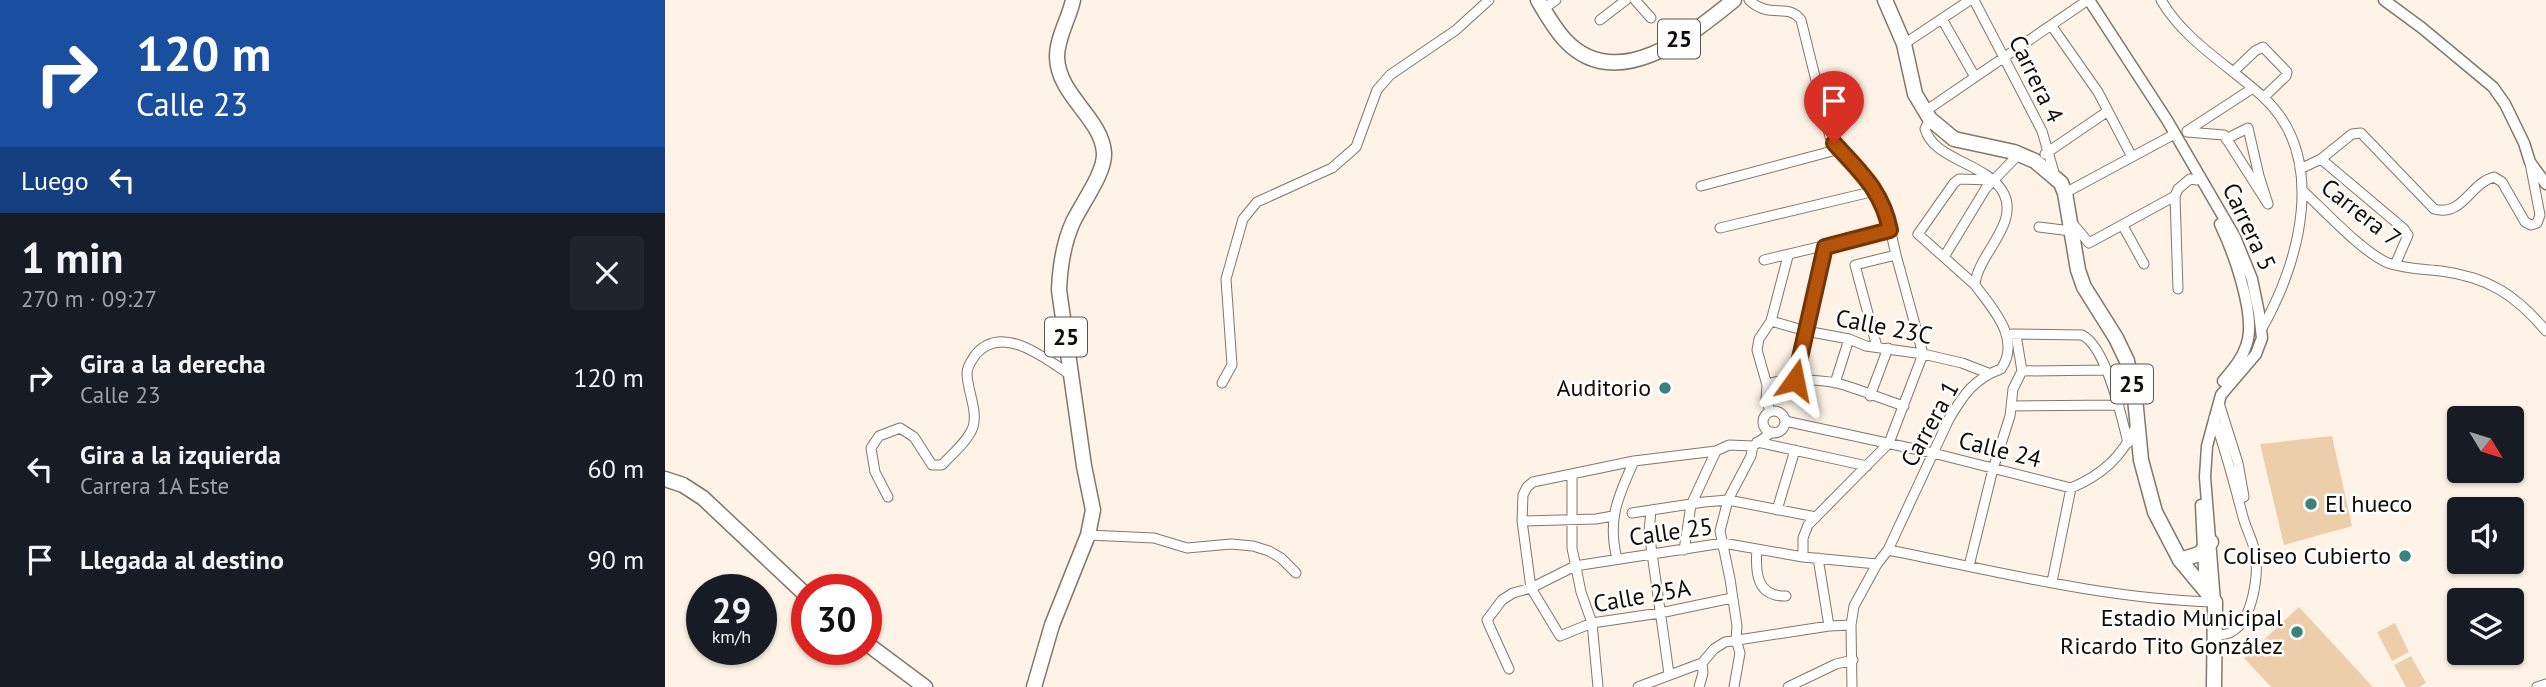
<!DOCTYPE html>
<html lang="es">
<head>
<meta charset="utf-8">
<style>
  :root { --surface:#171b24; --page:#20242c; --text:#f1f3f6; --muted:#9ea1a6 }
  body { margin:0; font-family:"PT Sans",sans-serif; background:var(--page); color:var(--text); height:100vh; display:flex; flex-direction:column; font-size:26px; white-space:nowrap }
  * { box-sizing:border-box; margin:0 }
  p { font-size:23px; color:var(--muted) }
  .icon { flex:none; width:38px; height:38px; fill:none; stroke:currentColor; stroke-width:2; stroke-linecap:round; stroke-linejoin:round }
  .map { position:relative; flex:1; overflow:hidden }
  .details { display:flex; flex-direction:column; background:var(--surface); width:665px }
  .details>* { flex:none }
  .banner { background:#1a4fa0; color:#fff; overflow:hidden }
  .needle { width:46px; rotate:128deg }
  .controls { position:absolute; left:1782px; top:406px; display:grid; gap:14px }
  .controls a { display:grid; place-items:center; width:77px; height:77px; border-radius:7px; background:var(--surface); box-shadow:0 2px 5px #0004; font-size:35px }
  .speed { position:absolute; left:21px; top:574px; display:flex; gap:14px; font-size:35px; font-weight:700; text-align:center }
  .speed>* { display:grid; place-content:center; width:91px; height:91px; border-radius:50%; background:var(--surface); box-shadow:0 2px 5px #0004; line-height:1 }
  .speed small { font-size:18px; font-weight:400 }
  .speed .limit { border:10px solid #d22; background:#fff; color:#111 }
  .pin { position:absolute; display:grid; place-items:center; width:60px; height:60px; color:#fff; margin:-72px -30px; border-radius:50% 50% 50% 0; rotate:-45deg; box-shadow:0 0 7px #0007 }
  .pin .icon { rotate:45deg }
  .me { position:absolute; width:77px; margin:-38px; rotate:12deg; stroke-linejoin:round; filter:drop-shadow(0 0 5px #0008) }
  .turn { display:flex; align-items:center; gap:24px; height:147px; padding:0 21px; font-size:32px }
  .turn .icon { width:91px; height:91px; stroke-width:2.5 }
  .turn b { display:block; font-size:49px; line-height:60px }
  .then { display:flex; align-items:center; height:66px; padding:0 21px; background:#0003; gap:14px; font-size:26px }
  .round { display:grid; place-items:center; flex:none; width:74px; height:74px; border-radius:7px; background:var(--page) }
  .headline { display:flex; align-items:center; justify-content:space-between; height:119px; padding:0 21px }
  h1 { font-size:42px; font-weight:700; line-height:52px }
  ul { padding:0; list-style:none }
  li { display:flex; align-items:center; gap:21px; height:91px; padding:0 21px }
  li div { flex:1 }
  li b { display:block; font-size:26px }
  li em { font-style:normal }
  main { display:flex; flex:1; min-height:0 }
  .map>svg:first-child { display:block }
  .green { fill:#edceaa }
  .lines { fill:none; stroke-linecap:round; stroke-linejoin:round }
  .minor-casing { stroke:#827769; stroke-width:11 }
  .tertiary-casing { stroke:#827769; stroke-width:13 }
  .primary-casing { stroke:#827769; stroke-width:17 }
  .minor { stroke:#fff; stroke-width:9 }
  .tertiary { stroke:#fff; stroke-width:10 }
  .primary { stroke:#fff; stroke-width:14 }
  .route-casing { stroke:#753606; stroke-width:18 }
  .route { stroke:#b45309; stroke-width:12 }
  .poi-dot { fill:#3a8280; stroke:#fff; stroke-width:2.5 }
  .labels { text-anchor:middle; stroke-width:5; stroke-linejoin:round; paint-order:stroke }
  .shield { fill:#fff; stroke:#585551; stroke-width:2 }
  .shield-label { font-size:23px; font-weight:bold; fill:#100c07 }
  .street-label { font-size:24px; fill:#100c07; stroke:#fff }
  .poi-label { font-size:24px; fill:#100c07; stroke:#fff; text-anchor:end }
</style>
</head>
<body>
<main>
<section class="details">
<div class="banner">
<div class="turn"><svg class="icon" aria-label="right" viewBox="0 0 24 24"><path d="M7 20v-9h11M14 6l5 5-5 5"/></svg><div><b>120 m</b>Calle 23</div></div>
<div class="then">Luego<svg class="icon" aria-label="left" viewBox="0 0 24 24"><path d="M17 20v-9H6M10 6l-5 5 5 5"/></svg></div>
</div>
<div class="headline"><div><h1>1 min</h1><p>270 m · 09:27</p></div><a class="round"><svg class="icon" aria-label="close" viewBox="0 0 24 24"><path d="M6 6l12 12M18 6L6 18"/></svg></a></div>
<ul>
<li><svg class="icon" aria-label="right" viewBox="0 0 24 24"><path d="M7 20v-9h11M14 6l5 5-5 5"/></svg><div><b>Gira a la derecha</b><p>Calle 23</p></div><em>120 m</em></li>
<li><svg class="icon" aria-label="left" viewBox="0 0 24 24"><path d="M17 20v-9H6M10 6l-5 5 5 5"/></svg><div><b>Gira a la izquierda</b><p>Carrera 1A Este</p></div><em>60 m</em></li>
<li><svg class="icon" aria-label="arrive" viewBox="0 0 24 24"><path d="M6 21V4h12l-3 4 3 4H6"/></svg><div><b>Llegada al destino</b></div><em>90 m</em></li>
</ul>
</section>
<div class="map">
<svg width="1881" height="687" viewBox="0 0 1881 687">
  <rect width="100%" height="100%" fill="#fef3e6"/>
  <path class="green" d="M 1667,436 L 1687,526 L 1619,545 L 1595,444 Z
    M 1634,607 L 1708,687 L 1606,687 L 1579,658 Z
    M 1730,623 L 1744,652 L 1727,661 L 1712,632 Z
    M 1746,656 L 1761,683 L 1754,687 L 1741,687 L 1729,665 Z"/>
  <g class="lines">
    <g class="minor-casing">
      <path id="minor" d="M 970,0 L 986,18
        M 1084,0 C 1105,20 1123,2 1136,20 L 1165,137 L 1199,174 L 1221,211 L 1231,255 L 1258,354 L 1224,443 L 1143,525 L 1138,538 L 1138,557
        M 1309,0 L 1377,131 L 1390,176
        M 1496,0 C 1519,40 1563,65 1597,96 C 1664,156 1635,263 1596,330
        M 878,9 L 891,0
        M 1277,19 L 1310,77
        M 935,20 L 961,0
        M 1386,25 L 1433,92 L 1467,157
        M 1239,44 L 1305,0
        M 1568,72 L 1590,51 L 1598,47 L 1622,72 L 1621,76 L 1599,97
        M 1259,112 L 1420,2
        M 1522,131 L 1588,88
        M 1522,132 L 1559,135 L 1603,204 L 1594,176 L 1583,128 L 1561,139
        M 1380,154 L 1443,111
        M 1656,159 L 1739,229 L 1743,235 L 1730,265
        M 1635,169 L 1656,159 L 1687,134 L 1696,133 L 1769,209 C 1798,217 1805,183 1829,177 L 1837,182 L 1860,222 L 1866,225 L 1872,223 L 1875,215 L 1865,163
        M 1036,186 L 1175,149
        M 1637,190 C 1659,210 1697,252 1723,263 C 1740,269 1759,269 1776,271 C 1823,277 1851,295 1881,331
        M 1400,193 L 1506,136
        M 1408,224 L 1424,243 L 1510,196
        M 1458,226 L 1479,264
        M 1374,227 L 1406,231
        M 1055,228 L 1210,191
        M 1279,257 L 1321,188 L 1354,154
        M 1099,260 L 1225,230
        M 1310,285 L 1253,234 L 1289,183 L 1294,179 L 1326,180
        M 1513,289 L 1510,196 L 1513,189 L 1525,179 L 1532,180
        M 1106,321 L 1141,331 L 1184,339 L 1201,346 L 1258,354 L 1297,363 L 1323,373
        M 1347,334 L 1417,335 C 1441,346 1457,418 1463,443
        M 1212,347 L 1190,265 L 1231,255
        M 1357,371 L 1442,370
        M 1130,380 L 1160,247
        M 557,383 L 567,365 L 561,279 L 578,219 L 592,202 L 667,168 L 691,147 L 712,90 L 725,75 L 791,30 L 824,0
        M 1170,383 L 1184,339
        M 1102,385 C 1115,377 1156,380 1172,383 C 1194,389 1217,399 1239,406
        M 1205,396 L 1223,348
        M 1554,403 L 1573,463 L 1579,497
        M 1347,406 L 1454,405
        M 1105,411 L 1101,400 L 1102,385 L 1092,350 L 1094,339 L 1106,321 L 1123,256
        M1098 422a11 11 0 1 1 22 0a11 11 0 1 1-22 0Z
        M 1549,418 C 1561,451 1569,483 1578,517 C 1581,529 1588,540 1590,553 C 1594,574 1588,621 1566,632 C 1562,635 1555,635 1550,635
        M 1120,421 L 1268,453 L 1406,488 C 1437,475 1457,457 1471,426
        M 1092,442 L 1202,466
        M 907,475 L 907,548 L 916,592 L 927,623 L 933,687
        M 223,497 L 210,472 L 206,448 L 214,436 L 235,428 L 249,437 L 267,465 L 277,465 C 287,454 303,441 308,427 C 313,410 302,390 302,373 C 302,366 307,360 311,354 C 338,323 381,359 407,376
        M 986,510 L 984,532 L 1004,674
        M 1112,510 L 1130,450
        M 967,513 L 1039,502 L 1063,500 L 1151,517
        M 857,521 L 931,519 L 948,516
        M 423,535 L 489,538 L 522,548 L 566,544 L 588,546 L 604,551 L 616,558 L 631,573
        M 1092,549 C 1090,573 1092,597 1121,596
        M 1019,550 L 1026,505 L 1051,451
        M 1223,550 C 1331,571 1439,599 1550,602
        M 1153,558 L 1164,626
        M 952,559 C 942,519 953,497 969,461
        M 1304,566 L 1328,469 L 1345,416 L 1348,389 L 1357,371 L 1351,335
        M 1387,582 L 1406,488
        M 1067,598 L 995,613 L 927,623 L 895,636 L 866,588 L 857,521 L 858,495 L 862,487 L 868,482 L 969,461 L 1051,451 L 1064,445 L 1088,446 L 1107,432
        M 1037,663 L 1049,649 L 1060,642 L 1164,626 L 1186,625
        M 844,669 L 824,625 L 822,620 L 837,600 L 848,593 L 866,588 L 910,566 L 1058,543 L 1138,557 L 1212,564
        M 973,687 L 1037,663
        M 1034,687 L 1038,673 L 1037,663
        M 1069,687 L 1075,653 L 1071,640 L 1072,626 L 1065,579 L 1055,531 L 1063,500 L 1086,456 L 1088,446
        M 1123,687 L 1171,664 L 1188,660
        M 1187,687 L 1186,625 L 1189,606 L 1212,564 L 1223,550 L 1284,419 C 1298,395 1310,378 1336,369 C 1357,339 1327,308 1310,285 C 1312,255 1354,225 1339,194 C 1324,163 1269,161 1260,129 L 1265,119
        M 1872,687 L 1881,684"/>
    </g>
    <g class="tertiary-casing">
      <path id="tertiary" d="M 1424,0 L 1502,120 L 1570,237 L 1587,279 L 1594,313 L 1597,338 L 1591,354 L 1556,395 L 1542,446 L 1540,477 L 1550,602
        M 1719,0 L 1757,28 L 1828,87 L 1840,104 L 1859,143 L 1865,162 L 1881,184
        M 1555,224 C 1568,251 1589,309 1583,339 C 1579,357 1569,368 1558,381
        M 1536,505 L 1540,590"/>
    </g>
    <g class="primary-casing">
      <path id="primary" d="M 873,0 C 881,14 889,28 900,40 C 951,95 1025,36 1069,0
        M 1220,0 L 1239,44 L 1250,94 L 1265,119 L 1289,139 L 1349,152 L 1370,161 L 1396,183 L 1400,193 L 1413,270 L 1419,287 L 1451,338 L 1462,361 L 1470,398 L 1476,460 L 1490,512 L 1515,560 L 1550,602 L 1549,687
        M 0,479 L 18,485 L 38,498 L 142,596
        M 1515,560 L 1534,554 L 1546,542
        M 201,643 L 260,687
        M 369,687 L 387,625 L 423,535 L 428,510 L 419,466 L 394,290 C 395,266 398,244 408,222 C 417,203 440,173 439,153 C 437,118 393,96 392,57 C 392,37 404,19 408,0"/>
    </g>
    <use href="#minor" class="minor"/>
    <use href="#tertiary" class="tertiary"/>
    <use href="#primary" class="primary"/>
  </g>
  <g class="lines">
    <g class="route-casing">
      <path id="route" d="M 1130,380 L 1160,247 L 1225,230 C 1217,190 1195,172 1169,143"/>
    </g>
    <use href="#route" class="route"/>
  </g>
  <g class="poi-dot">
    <circle cx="1000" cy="388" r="7"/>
    <circle cx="1646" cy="504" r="7"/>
    <circle cx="1740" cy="556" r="7"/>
    <circle cx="1632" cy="632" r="7"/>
  </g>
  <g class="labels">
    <g class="shield">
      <rect x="993" y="19.5" width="42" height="39" rx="5"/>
      <rect x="380" y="317.5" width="42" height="39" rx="5"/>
      <rect x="1446" y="364.5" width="42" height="39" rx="5"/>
    </g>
    <g class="shield-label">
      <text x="1014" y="47">25</text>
      <text x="401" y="345">25</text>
      <text x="1467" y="392">25</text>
    </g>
    <g class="street-label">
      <text transform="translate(1371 79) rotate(64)" y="8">Carrera 4</text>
      <text transform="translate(1696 213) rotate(38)" y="8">Carrera 7</text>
      <text transform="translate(1584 227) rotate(65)" y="8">Carrera 5</text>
      <text transform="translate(1219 327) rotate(11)" y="8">Calle 23C</text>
      <text transform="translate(1265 424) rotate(-61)" y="8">Carrera 1</text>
      <text transform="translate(1335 450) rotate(14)" y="8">Calle 24</text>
      <text transform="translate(1006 532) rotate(-8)" y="8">Calle 25</text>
      <text transform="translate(977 596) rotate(-10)" y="8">Calle 25A</text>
    </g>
    <g class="poi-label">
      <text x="986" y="396">Auditorio</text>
      <text x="1660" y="512" text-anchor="start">El hueco</text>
      <text x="1726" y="564">Coliseo Cubierto</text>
      <text x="1618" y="626">Estadio Municipal<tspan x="1618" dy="28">Ricardo Tito González</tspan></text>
    </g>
  </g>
</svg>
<div class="controls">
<a><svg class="needle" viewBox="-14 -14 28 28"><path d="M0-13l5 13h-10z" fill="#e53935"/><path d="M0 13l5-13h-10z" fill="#9ea1a6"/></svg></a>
<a><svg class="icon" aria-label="sound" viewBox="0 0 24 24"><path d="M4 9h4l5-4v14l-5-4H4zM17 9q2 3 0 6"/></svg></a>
<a><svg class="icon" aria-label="layers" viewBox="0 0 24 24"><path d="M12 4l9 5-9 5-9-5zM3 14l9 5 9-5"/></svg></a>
</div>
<div class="speed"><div>29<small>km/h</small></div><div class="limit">30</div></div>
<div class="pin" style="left:1169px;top:143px;background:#d93025"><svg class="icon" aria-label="arrive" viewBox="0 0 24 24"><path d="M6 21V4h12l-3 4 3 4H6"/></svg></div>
<svg class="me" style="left:1130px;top:380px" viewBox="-20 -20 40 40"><path d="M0-17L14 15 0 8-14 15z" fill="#b45309" stroke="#fff" stroke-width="4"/></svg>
</div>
</main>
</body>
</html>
